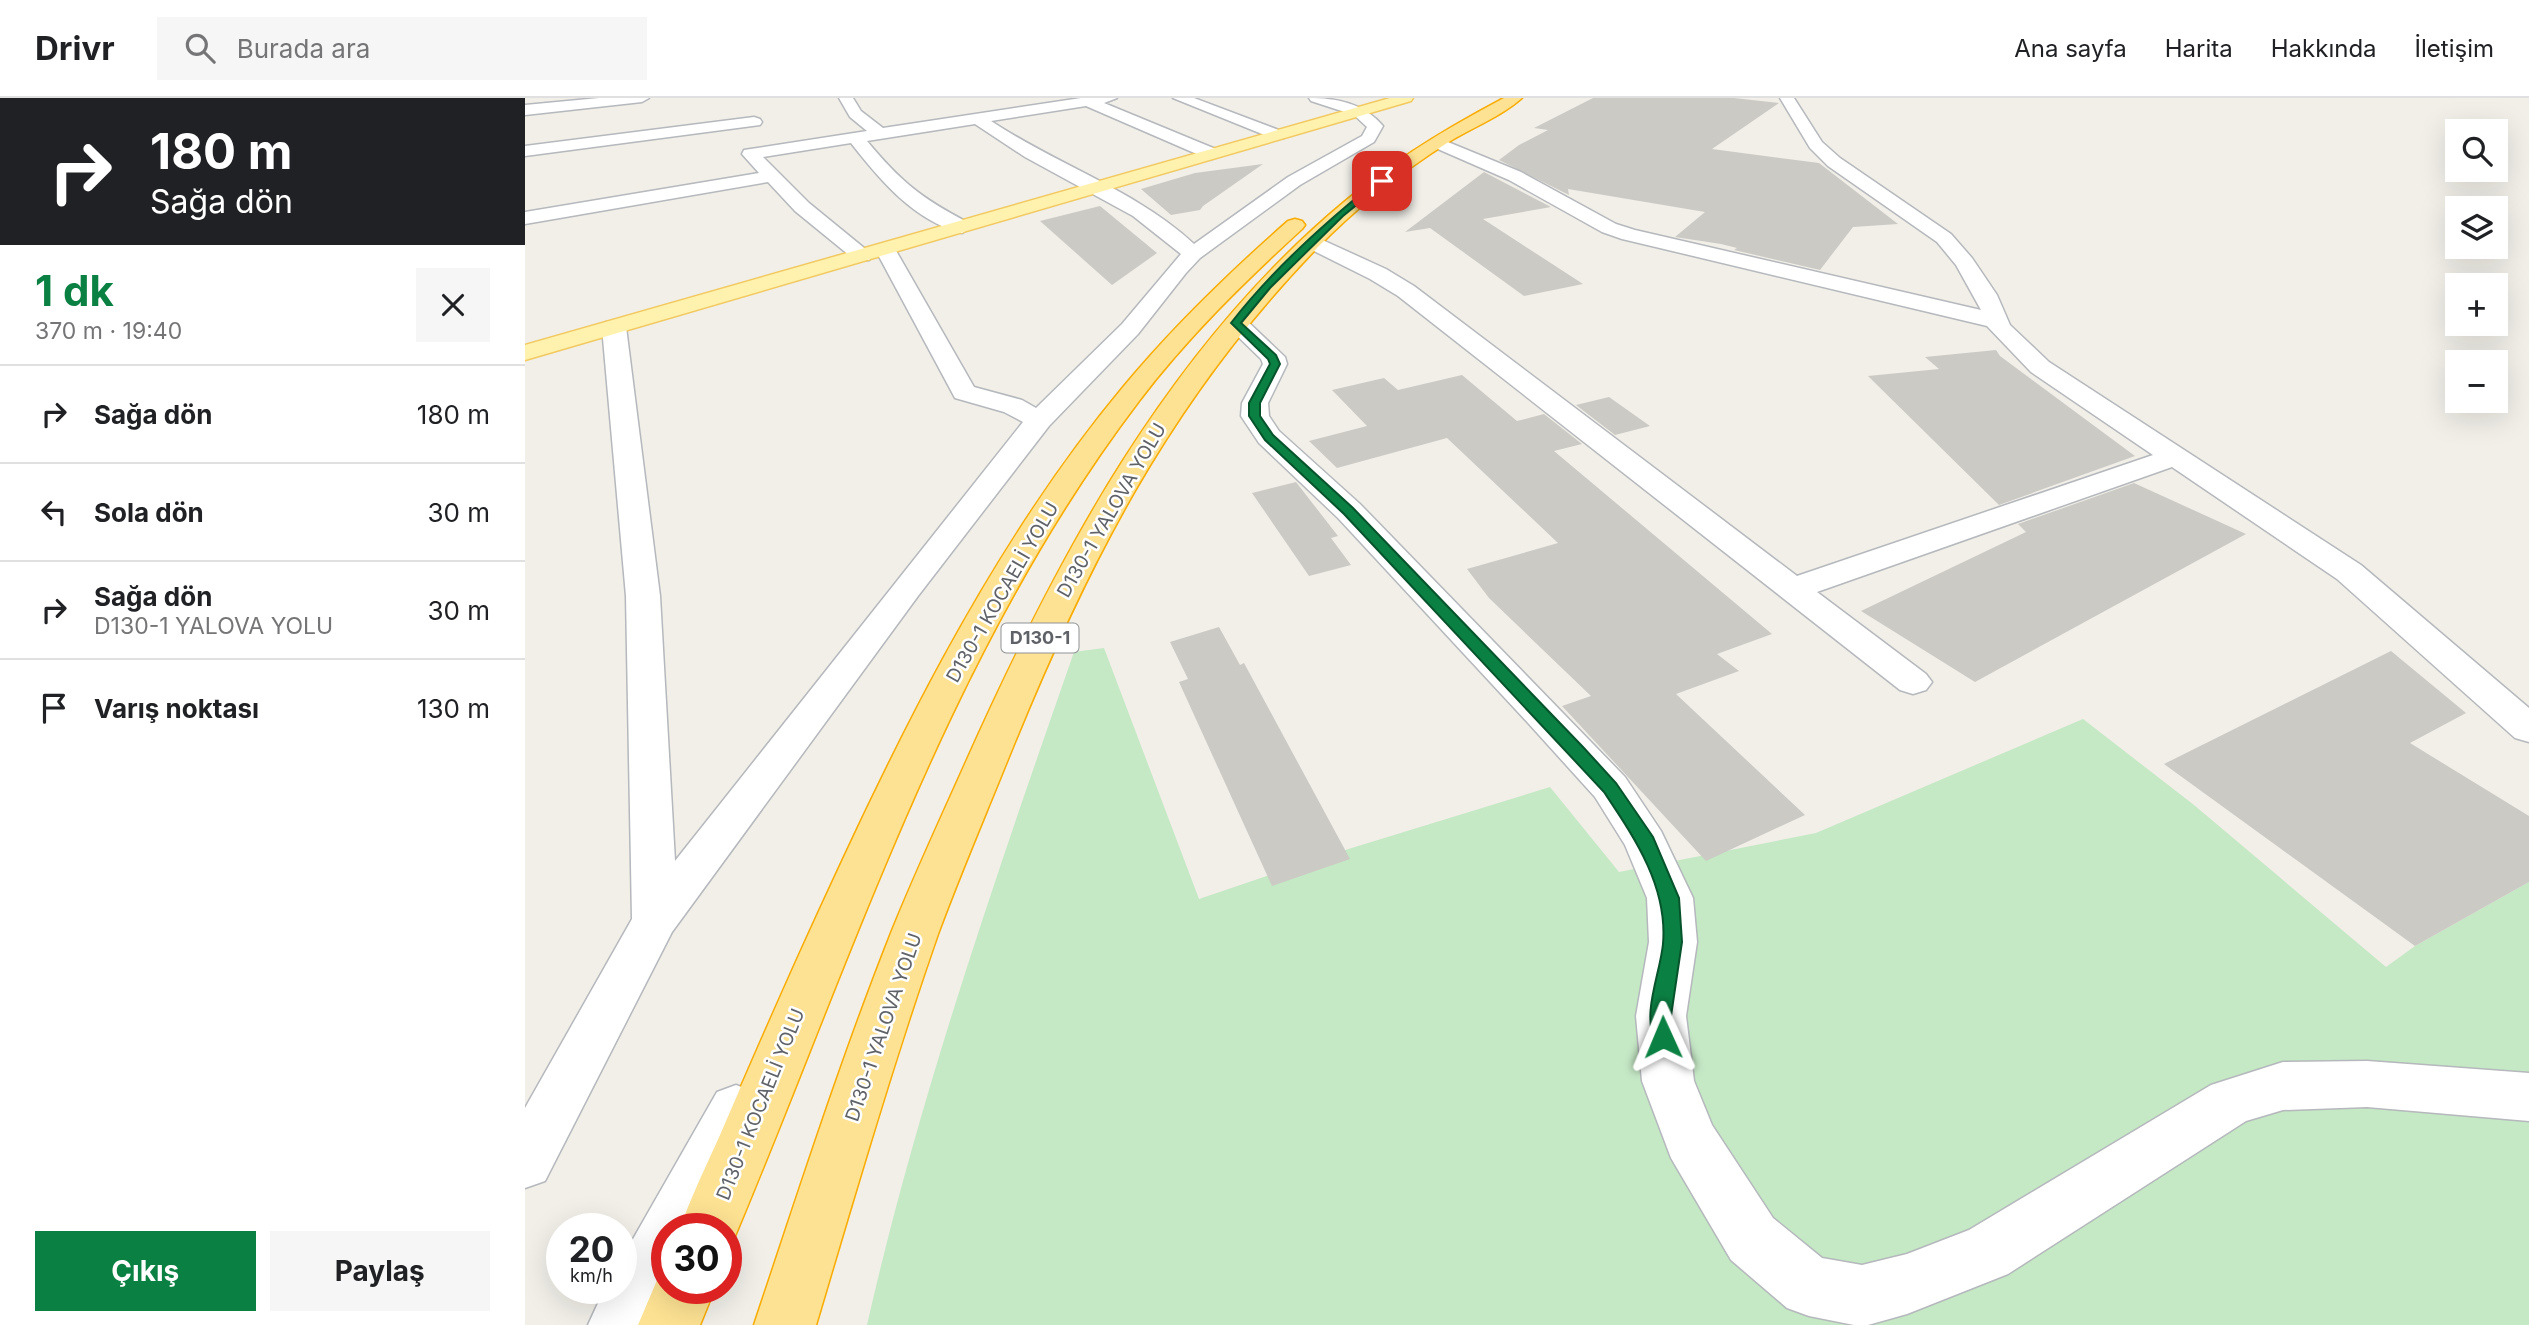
<!DOCTYPE html>
<html lang="tr">
<head>
<meta charset="utf-8">
<style>
  :root { --surface:#fff; --page:#f6f6f6; --text:#202124; --muted:#757577; --line:#e0e0e0; --accent:#0b8043 }
  body { margin:0; font-family:Inter,sans-serif; background:var(--page); color:var(--text); height:100vh; display:flex; flex-direction:column; font-size:26px; white-space:nowrap }
  * { box-sizing:border-box; margin:0 }
  p { font-size:23px; color:var(--muted) }
  .icon { flex:none; width:38px; height:38px; fill:none; stroke:currentColor; stroke-width:2; stroke-linecap:round; stroke-linejoin:round }
  .map { position:relative; flex:1; overflow:hidden }
  .panel { display:flex; flex-direction:column; background:var(--surface); width:525px }
  .panel>* { flex:none }
  .hud { background:#202124; color:#fff; overflow:hidden }
  .buttons { position:absolute; left:1920px; top:21px; display:grid; gap:14px }
  .buttons a { display:grid; place-items:center; width:63px; height:63px; border-radius:0px; background:var(--surface); box-shadow:0 7px 28px #0002; font-size:35px }
  .speed { position:absolute; left:21px; top:1115px; display:flex; gap:14px; font-size:35px; font-weight:700; text-align:center }
  .speed>* { display:grid; place-content:center; width:91px; height:91px; border-radius:50%; background:var(--surface); box-shadow:0 7px 28px #0002; line-height:1 }
  .speed small { font-size:18px; font-weight:400 }
  .speed .limit { border:10px solid #d22; background:#fff; color:#111 }
  .pin { position:absolute; display:grid; place-items:center; width:60px; height:60px; color:#fff; margin:-30px; border-radius:14px; box-shadow:0 4px 10px #0006 }
  .me { position:absolute; width:77px; margin:-38px; rotate:359deg; stroke-linejoin:round; filter:drop-shadow(0 0 5px #0008) }
  .turn { display:flex; align-items:center; gap:24px; height:147px; padding:0 35px; font-size:32px }
  .turn .icon { width:91px; height:91px; stroke-width:2.5 }
  .turn b { display:block; font-size:49px; line-height:60px }
  .round { display:grid; place-items:center; flex:none; width:74px; height:74px; border-radius:0px; background:var(--page) }
  .headline { display:flex; align-items:center; justify-content:space-between; height:119px; padding:0 35px }
  h1 { font-size:42px; font-weight:700; line-height:52px; color:var(--accent) }
  .cta { display:flex; gap:14px; margin-top:auto; padding:14px 35px }
  .cta a { flex:1; height:80px; border-radius:0px; background:var(--accent); color:#fff; font-size:28px; font-weight:700; line-height:80px; text-align:center }
  .cta a+a { background:var(--page); color:var(--text) }
  ul { padding:0; list-style:none }
  li { display:flex; align-items:center; gap:21px; height:98px; padding:0 35px; border-top:2px solid var(--line) }
  li div { flex:1 }
  li b { display:block; font-size:26px }
  li em { font-style:normal }
  header { display:flex; align-items:center; gap:42px; box-sizing:border-box; height:98px; padding:0 35px; background:var(--surface); border-bottom:2px solid var(--line) }
  header strong { font-size:33px }
  nav { display:flex; gap:38px; margin-inline-start:auto; font-size:24px }
  .search { width:490px; height:63px; background:var(--page); display:flex; align-items:center; gap:18px; box-sizing:border-box; padding:0 24px; border-radius:0px; color:var(--muted); font-size:26px }
  main { display:flex; flex:1; min-height:0 }
  .map>svg:first-child { display:block }
  .green { fill:#c5e8c5 }
  .building { fill:#cccac5 }
  .lines { fill:none; stroke-linecap:round; stroke-linejoin:round }
  .minor-casing { stroke:#b5b8bc; stroke-width:3 }
  .major-casing { stroke:#f2c960; stroke-width:3 }
  .highway-casing { stroke:#f9ab00; stroke-width:3 }
  .minor { fill:#fff; fill-rule:evenodd }
  .major { fill:#fff2af; fill-rule:evenodd }
  .highway { fill:#fde293; fill-rule:evenodd }
  .route { fill:#0b8043; stroke:#07532c; stroke-width:2 }
  .labels { text-anchor:middle; stroke-width:5; stroke-linejoin:round; paint-order:stroke }
  .shield { fill:#fff; stroke:#8f9295; stroke-width:2 }
  .shield-label { font-size:18px; font-weight:bold; fill:#5f6368 }
  .street-label { font-size:19px; fill:#5f6368; stroke:#fff }
</style>
</head>
<body>
<header>
<strong>Drivr</strong>
<div class="search"><svg class="icon" aria-label="search" viewBox="0 0 24 24"><circle cx="10" cy="10" r="6"/><path d="M15 15l6 6"/></svg>Burada ara</div>
<nav><a>Ana sayfa</a><a>Harita</a><a>Hakkında</a><a>İletişim</a></nav>
</header>
<main>
<section class="panel">
<div class="hud">
<div class="turn"><svg class="icon" aria-label="right" viewBox="0 0 24 24"><path d="M7 20v-9h11M14 6l5 5-5 5"/></svg><div><b>180 m</b>Sağa dön</div></div>
</div>
<div class="headline"><div><h1>1 dk</h1><p>370 m · 19:40</p></div><a class="round"><svg class="icon" aria-label="close" viewBox="0 0 24 24"><path d="M6 6l12 12M18 6L6 18"/></svg></a></div>
<ul>
<li><svg class="icon" aria-label="right" viewBox="0 0 24 24"><path d="M7 20v-9h11M14 6l5 5-5 5"/></svg><div><b>Sağa dön</b></div><em>180 m</em></li>
<li><svg class="icon" aria-label="left" viewBox="0 0 24 24"><path d="M17 20v-9H6M10 6l-5 5 5 5"/></svg><div><b>Sola dön</b></div><em>30 m</em></li>
<li><svg class="icon" aria-label="right" viewBox="0 0 24 24"><path d="M7 20v-9h11M14 6l5 5-5 5"/></svg><div><b>Sağa dön</b><p>D130-1 YALOVA YOLU</p></div><em>30 m</em></li>
<li><svg class="icon" aria-label="arrive" viewBox="0 0 24 24"><path d="M6 21V4h12l-3 4 3 4H6"/></svg><div><b>Varış noktası</b></div><em>130 m</em></li>
</ul>
<div class="cta"><a>Çıkış</a><a>Paylaş</a></div>
</section>
<div class="map">
<svg width="2004" height="1227" viewBox="0 0 2004 1227">
  <rect width="100%" height="100%" fill="#f1efe8"/>
  <path class="green" d="M 579,550 L 674,801 L 804,757 L 1025,689 L 1094,774 L 1291,735 L 1558,621 L 1669,707 L 1861,869 L 1890,848 L 2004,784 L 2004,1227 L 342,1227 C 394,998 472,775 549,554 Z"/>
  <path class="building" d="M 1068,0 L 1209,0 L 1254,5 L 1187,51 L 1294,65 L 1373,126 L 1328,129 L 1295,172 L 1209,152 L 1212,150 L 1196,146 L 1150,139 L 1180,114 L 1043,91 L 1044,97 L 974,62 L 994,47 L 1023,32 L 1009,30 Z
    M 738,66 L 678,108 L 675,112 L 646,117 L 616,91 L 670,75 Z
    M 959,74 L 1026,109 L 958,121 L 1058,186 L 999,198 L 905,130 L 880,134 Z
    M 575,108 L 632,155 L 587,187 L 515,123 Z
    M 1471,252 L 1475,258 L 1610,358 L 1474,407 L 1343,278 L 1414,271 L 1400,259 Z
    M 937,277 L 992,323 L 1019,316 L 1057,346 L 1029,353 L 1247,536 L 1192,556 L 1214,573 L 1151,596 L 1280,717 L 1181,763 L 1037,608 L 1066,598 L 964,500 L 942,471 L 1033,445 L 922,340 L 812,370 L 784,343 L 842,328 L 807,292 L 859,280 L 873,292 Z
    M 1084,299 L 1125,328 L 1090,337 L 1051,307 Z
    M 771,384 L 813,438 L 806,440 L 826,467 L 784,478 L 727,395 Z
    M 1609,385 L 1721,436 L 1450,584 L 1336,513 L 1501,434 L 1493,426 Z
    M 694,529 L 715,567 L 719,565 L 825,761 L 747,788 L 654,584 L 663,581 L 645,544 Z
    M 1866,553 L 1941,615 L 1885,645 L 2004,718 L 2004,784 L 1890,848 L 1639,666 Z"/>
  <g class="lines">
    <g class="minor-casing">
      <path id="minor" d="M 74,0 L 124,0 L 117,4 L 0,17 L 0,7 Z
        M 314,0 L 328,0 L 336,13 L 358,30 L 556,0 L 592,0 L 579,5 L 693,52 L 695,56 L 687,61 L 681,60 L 561,8 L 466,23 C 532,67 611,92 669,146 L 763,79 L 837,38 L 842,29 L 829,17 L 786,3 L 784,0 C 811,0 839,5 858,28 L 849,44 L 775,87 L 675,160 L 661,175 L 613,236 L 524,328 L 393,498 L 147,834 L 20,1083 L 0,1090 L 0,1010 L 107,821 L 101,498 L 77,229 L 81,224 L 97,224 L 101,229 L 135,498 L 150,763 L 498,324 L 479,314 L 430,300 L 350,151 L 353,147 L 367,147 L 370,151 L 449,289 L 497,302 L 511,310 L 597,226 L 656,156 L 608,118 L 500,59 L 450,26 L 342,43 C 376,84 396,100 444,125 L 447,129 L 437,135 C 389,123 355,82 326,45 L 238,59 L 284,105 L 344,154 L 347,158 L 344,162 L 330,162 L 270,113 L 243,84 L 0,126 L 0,114 L 234,75 L 217,56 L 219,52 L 342,33 L 325,19 Z
        M 648,0 L 669,0 L 759,34 L 761,37 L 759,40 L 747,40 Z
        M 1255,0 L 1269,0 L 1297,44 L 1315,60 L 1426,136 L 1447,160 L 1472,197 L 1485,227 L 1524,264 L 1836,467 L 2004,610 L 2004,644 L 1990,640 L 1812,481 L 1647,369 L 1292,494 L 1401,576 L 1407,584 L 1401,592 L 1388,596 L 1375,592 L 873,198 L 845,181 L 779,148 L 776,144 L 779,140 L 793,140 L 861,171 L 889,188 L 1272,478 L 1628,357 L 1506,274 L 1462,228 L 1097,141 L 1077,134 L 984,82 L 906,48 L 904,45 L 912,40 L 918,42 L 996,74 L 1091,126 L 1110,132 L 1456,212 L 1431,167 L 1412,144 L 1303,68 L 1285,50 Z
        M 229,19 L 235,21 L 237,24 L 235,27 L 0,58 L 0,48 Z
        M 711,218 L 719,220 L 760,259 L 762,266 L 743,305 L 744,318 L 754,333 L 835,406 L 1100,679 L 1136,733 L 1168,800 L 1172,844 L 1161,918 L 1169,983 L 1187,1027 L 1248,1120 L 1297,1160 L 1337,1167 L 1382,1156 L 1444,1132 L 1686,987 L 1758,964 L 1842,963 L 2004,975 L 2004,1023 L 1842,1009 L 1758,1012 L 1721,1023 L 1483,1176 L 1382,1216 L 1343,1227 L 1329,1227 L 1284,1218 L 1262,1210 L 1206,1162 L 1146,1060 L 1117,983 L 1111,918 L 1124,844 L 1122,800 L 1100,747 L 1070,699 L 1004,626 L 813,420 L 734,345 L 716,318 L 717,305 L 738,266 L 736,261 L 699,225 L 703,220 Z
        M 211,987 L 230,994 L 238,1011 L 177,1130 L 142,1130 L 142,1190 L 147,1190 L 127,1227 L 63,1227 L 80,1190 L 96,1190 L 96,1162 L 192,994 Z"/>
    </g>
    <g class="major-casing">
      <path id="major" d="M 865,0 L 888,0 L 886,3 L 0,262 L 0,247 Z"/>
    </g>
    <g class="highway-casing">
      <path id="highway" d="M 979,0 L 997,0 C 977,18 946,30 922,45 C 875,75 831,110 792,150 C 643,304 560,470 481,666 C 458,723 434,779 413,836 C 368,965 330,1096 291,1227 L 229,1227 C 273,1096 315,964 366,835 C 389,778 415,722 440,666 C 532,460 642,252 818,105 C 867,63 922,30 979,0 Z
        M 770,121 L 777,123 L 780,127 L 777,131 C 719,184 662,240 614,303 C 422,555 327,862 205,1150 L 201,1152 L 201,1130 L 155,1130 C 166,1099 181,1068 195,1037 C 221,977 247,917 274,857 C 364,659 459,456 599,288 C 649,228 705,174 763,123 Z
        M 142,1167 L 142,1190 L 190,1190 L 175,1227 L 113,1227 L 138,1168 Z"/>
    </g>
    <use href="#minor" class="minor"/>
    <use href="#major" class="major"/>
    <use href="#highway" class="highway"/>
  </g>
  <path class="route" d="M 854,81 L 861,83 L 818,118 L 745,190 L 716,225 L 751,257 L 755,266 L 735,305 L 735,318 L 748,337 L 828,410 L 1058,649 L 1091,685 L 1128,739 L 1154,800 L 1157,844 L 1146,918 L 1149,939 L 1146,946 L 1138,948 L 1131,946 C 1116,916 1135,877 1138,846 C 1143,788 1109,739 1079,694 L 819,416 L 740,342 L 724,318 L 724,305 L 745,266 L 743,261 L 706,225 C 748,171 801,124 854,81 Z"/>
  <g class="labels">
    <rect class="shield" x="476.5" y="525.5" width="77" height="29" rx="5"/>
    <g class="shield-label">
      <text x="515" y="546">D130-1</text>
    </g>
    <g class="street-label">
      <text transform="translate(586 412) rotate(-60)" y="7">D130-1 YALOVA YOLU</text>
      <text transform="translate(477 494) rotate(-60)" y="7">D130-1 KOCAELİ YOLU</text>
      <text transform="translate(358 929) rotate(-71)" y="7">D130-1 YALOVA YOLU</text>
      <text transform="translate(235 1006) rotate(-68)" y="7">D130-1 KOCAELİ YOLU</text>
    </g>
  </g>
</svg>
<div class="buttons">
<a><svg class="icon" aria-label="search" viewBox="0 0 24 24"><circle cx="10" cy="10" r="6"/><path d="M15 15l6 6"/></svg></a>
<a><svg class="icon" aria-label="layers" viewBox="0 0 24 24"><path d="M12 4l9 5-9 5-9-5zM3 14l9 5 9-5"/></svg></a>
<a>+</a>
<a>−</a>
</div>
<div class="speed"><div>20<small>km/h</small></div><div class="limit">30</div></div>
<div class="pin" style="left:857px;top:83px;background:#d93025"><svg class="icon" aria-label="arrive" viewBox="0 0 24 24"><path d="M6 21V4h12l-3 4 3 4H6"/></svg></div>
<svg class="me" style="left:1138px;top:939px" viewBox="-20 -20 40 40"><path d="M0-17L14 15 0 8-14 15z" fill="#0b8043" stroke="#fff" stroke-width="4"/></svg>
</div>
</main>
</body>
</html>
